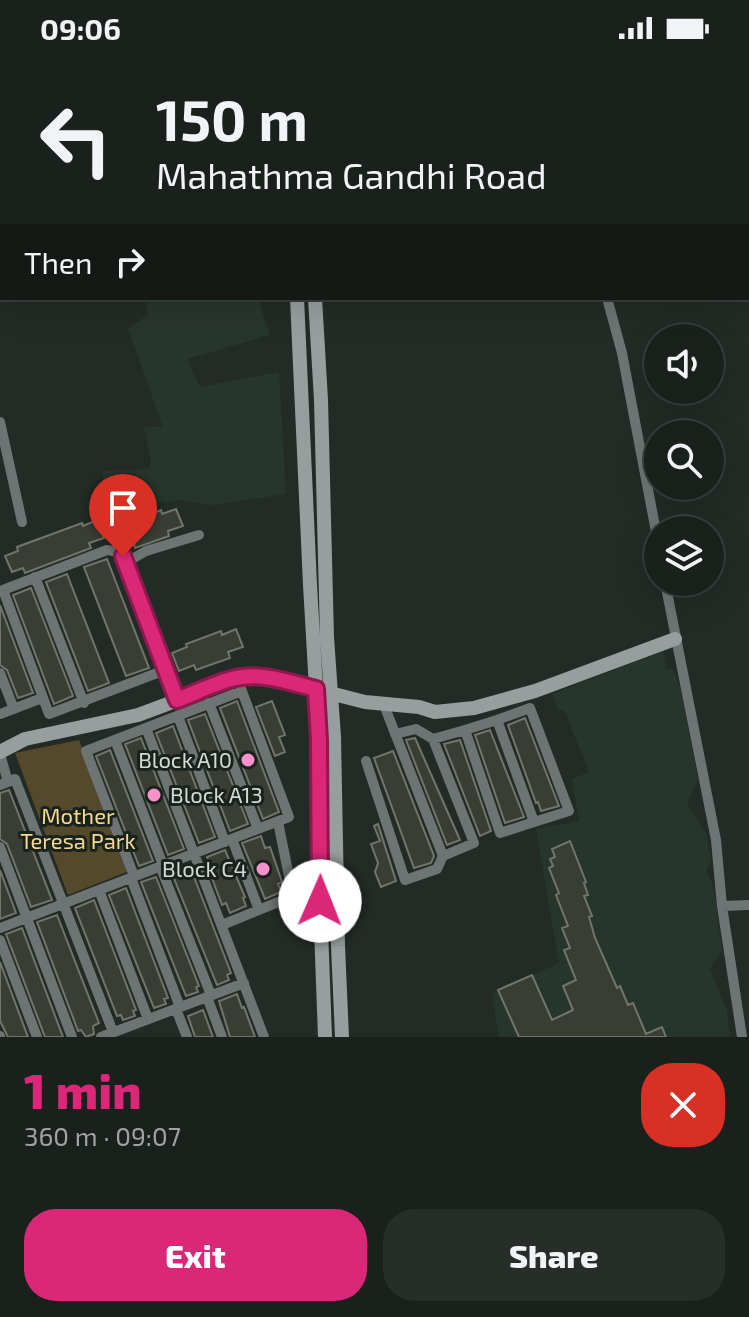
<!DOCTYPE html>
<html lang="en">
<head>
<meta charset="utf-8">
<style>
  :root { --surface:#1a201c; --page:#272d29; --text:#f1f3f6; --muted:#9fa3a3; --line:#383e3b; --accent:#db2777 }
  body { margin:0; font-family:"Exo 2",sans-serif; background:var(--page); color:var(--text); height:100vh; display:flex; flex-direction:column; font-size:30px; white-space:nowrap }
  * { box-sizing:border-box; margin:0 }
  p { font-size:26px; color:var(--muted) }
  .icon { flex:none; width:44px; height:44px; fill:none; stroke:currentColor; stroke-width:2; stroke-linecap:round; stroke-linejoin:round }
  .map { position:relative; height:981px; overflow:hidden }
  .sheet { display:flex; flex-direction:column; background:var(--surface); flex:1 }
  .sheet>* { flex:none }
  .hud { position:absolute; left:0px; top:0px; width:750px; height:244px; box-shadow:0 8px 32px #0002,0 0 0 2px var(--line); background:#1a201c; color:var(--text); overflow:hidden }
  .buttons { position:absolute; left:644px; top:268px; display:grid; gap:16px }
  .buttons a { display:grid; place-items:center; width:80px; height:80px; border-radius:50%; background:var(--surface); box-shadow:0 8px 32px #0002,0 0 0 2px var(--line); font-size:40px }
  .pin { position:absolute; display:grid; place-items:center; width:68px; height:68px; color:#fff; margin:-82px -34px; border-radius:50% 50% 50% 0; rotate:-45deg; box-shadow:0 0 8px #0007 }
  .pin .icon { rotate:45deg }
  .me { position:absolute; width:88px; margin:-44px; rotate:1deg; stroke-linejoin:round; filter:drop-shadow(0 0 6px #0008) }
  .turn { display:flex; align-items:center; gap:28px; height:168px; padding:0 24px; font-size:36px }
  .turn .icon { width:104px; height:104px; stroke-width:2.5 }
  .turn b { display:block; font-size:56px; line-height:68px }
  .then { display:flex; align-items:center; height:76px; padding:0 24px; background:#0003; gap:16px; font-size:30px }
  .round { display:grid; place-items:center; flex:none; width:84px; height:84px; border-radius:32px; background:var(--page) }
  .headline { display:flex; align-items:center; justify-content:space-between; height:136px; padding:0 24px }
  h1 { font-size:48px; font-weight:800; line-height:60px; color:var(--accent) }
  .primary-button { display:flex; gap:16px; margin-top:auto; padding:16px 24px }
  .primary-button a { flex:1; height:92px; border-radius:32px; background:var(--accent); color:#fff; font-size:32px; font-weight:800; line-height:92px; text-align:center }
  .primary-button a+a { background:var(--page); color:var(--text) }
  .status { display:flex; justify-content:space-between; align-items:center; height:56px; padding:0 40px; background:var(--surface); direction:ltr }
  .status svg { height:22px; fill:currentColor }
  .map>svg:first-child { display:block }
  .built { fill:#27362d }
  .green { fill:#55492c }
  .building { fill:#3a3d34; stroke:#71756a; stroke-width:2 }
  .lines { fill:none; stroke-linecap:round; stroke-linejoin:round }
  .street { stroke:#6e7474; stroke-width:10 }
  .secondary { stroke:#969f9e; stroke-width:14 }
  .route-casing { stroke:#8e194d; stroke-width:20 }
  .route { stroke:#db2777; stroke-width:14 }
  .poi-dot { fill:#f890cc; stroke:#19221c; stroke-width:3 }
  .labels { text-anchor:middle; stroke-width:6; stroke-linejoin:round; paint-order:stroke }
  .poi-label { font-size:22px; fill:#d3d9d5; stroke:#19221c; text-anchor:end }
  .park-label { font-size:22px; fill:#f8d88b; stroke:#19221c }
</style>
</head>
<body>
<div class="status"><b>09:06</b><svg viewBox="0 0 49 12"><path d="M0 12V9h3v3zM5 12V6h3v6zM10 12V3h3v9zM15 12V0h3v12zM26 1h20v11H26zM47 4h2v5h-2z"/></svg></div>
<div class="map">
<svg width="749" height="981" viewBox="0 0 749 981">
  <rect width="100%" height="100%" fill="#232b26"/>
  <path class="built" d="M 145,242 L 258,242 L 270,279 L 187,303 L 200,331 L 279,316 L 286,438 L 211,449 L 179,444 L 107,453 L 102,414 L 149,413 L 151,406 L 144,371 L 163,371 L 128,272 L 148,259 Z
    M 663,595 L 667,614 L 673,612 L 683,642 L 698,724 L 687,747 L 707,779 L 711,807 L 706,813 L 714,833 L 722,895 L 710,913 L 727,955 L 730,981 L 499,981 L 492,938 L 559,907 L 536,773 L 579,765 L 572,723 L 589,716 L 564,654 L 559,655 L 552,638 Z"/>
  <path class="green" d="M 79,684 L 129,815 L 68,839 L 15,697 Z"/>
  <path class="building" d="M 176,453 L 183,470 L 168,475 L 169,480 L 135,492 L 134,488 L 126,491 L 116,487 L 112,476 L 127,470 L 126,467 L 161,454 L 162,458 Z
    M 97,464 L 104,482 L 89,487 L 91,492 L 25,517 L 23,512 L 12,516 L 5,500 L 18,495 L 17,491 L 82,467 L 83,470 Z
    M 107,503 L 149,612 L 126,620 L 84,511 Z
    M 67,518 L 109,627 L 88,635 L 46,526 Z
    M 31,532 L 73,640 L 54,648 L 13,539 Z
    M 0,549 L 33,637 L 18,642 L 7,614 L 0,609 Z
    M 236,573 L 243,591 L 228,596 L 230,602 L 196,614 L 194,609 L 179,615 L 172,597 L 187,591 L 186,588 L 221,575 L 222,579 Z
    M 237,645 L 279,756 L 263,763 L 220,652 Z
    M 272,645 L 285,679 L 279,681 L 285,696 L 275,700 L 256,651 Z
    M 205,658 L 248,768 L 230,775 L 188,664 Z
    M 525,662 L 559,750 L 541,755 L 538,746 L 536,747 L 508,669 Z
    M 173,670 L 215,781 L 199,787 L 156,677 Z
    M 490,674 L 524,761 L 505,767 L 475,679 Z
    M 141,682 L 184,793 L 168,799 L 125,688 Z
    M 415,682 L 460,784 L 447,789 L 406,684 Z
    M 460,684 L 491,775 L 480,780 L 444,688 Z
    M 110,694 L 153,805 L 139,810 L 96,700 Z
    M 393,695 L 434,800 L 431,807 L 414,812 L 374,702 Z
    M 9,734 L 52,844 L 31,851 L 7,788 L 0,783 L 0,737 Z
    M 378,768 L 396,825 L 381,831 L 375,816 L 378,807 L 371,788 L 380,785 L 374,770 Z
    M 261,780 L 265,792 L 270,791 L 282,826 L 278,828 L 281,836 L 265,843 L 242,787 Z
    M 570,785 L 586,826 L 584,827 L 588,839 L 584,840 L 592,860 L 589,861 L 595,882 L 617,932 L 620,930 L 628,949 L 633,947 L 646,978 L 662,971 L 666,981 L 519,981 L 498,934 L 532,919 L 552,964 L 573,954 L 563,930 L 576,924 L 564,894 L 570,892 L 562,872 L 568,870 L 556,839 L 559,837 L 549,812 L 553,810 L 550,803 L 555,801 L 552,793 Z
    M 225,794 L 245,841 L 243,842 L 246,850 L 230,857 L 226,847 L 222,849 L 209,814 L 212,813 L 207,801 Z
    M 189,808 L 231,917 L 227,919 L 229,924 L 217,929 L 171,815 Z
    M 0,814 L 16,857 L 0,863 Z
    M 156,821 L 199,930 L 196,931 L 198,936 L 186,940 L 141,826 Z
    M 126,832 L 168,942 L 164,943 L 166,948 L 154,952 L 109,839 Z
    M 94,844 L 136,954 L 133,955 L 135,960 L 123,964 L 121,959 L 117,960 L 75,852 Z
    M 57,859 L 99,967 L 93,970 L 94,978 L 86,981 L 81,974 L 78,975 L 37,866 Z
    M 22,872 L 63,981 L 45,981 L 6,878 Z
    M 0,906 L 28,981 L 8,981 L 0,965 Z
    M 237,938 L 242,952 L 244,951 L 255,981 L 230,981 L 219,945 Z
    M 203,954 L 213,981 L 195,981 L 188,960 Z"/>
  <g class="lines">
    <path class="street" d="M 626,0 L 626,2
      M 607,242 L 622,297 L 658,486
      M 0,366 L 22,466
      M 125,507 L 146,495 L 199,479
      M 35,521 L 84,647
      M 665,526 L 716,784 L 722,850 L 742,981
      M 165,614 L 49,658 L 3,534 L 107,494 L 120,496 L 177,644
      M 0,617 L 14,653
      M 209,647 L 258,773
      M 384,649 L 443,800 L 474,787 L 433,683 L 465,674 L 500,777 L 534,766 L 497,664 L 530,652 L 569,755 L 534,766
      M 0,658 L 42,642
      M 178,660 L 225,786
      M 146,672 L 264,981
      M 465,674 L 497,664
      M 395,678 L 416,673 L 433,683
      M 115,684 L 163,809
      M 0,698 L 8,726
      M 366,705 L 405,824 L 437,813 L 443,800
      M 0,729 L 15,723 L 113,976
      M 232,783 L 259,854
      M 0,791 L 72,981
      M 160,810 L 211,939
      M 134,820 L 86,695 L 242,635
      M 131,822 L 180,951
      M 99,834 L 148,963
      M 722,850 L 749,849
      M 222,869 L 293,840 L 278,766
      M 0,872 L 289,761 L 237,622
      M 0,884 L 37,981
      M 207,941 L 222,981
      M 176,953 L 187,981
      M 0,980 L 0,981
      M 101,981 L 244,927"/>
    <path class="secondary" d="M 266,0 L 267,2
      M 289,0 L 290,2
      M 297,242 L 310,529 L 319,684 L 320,845 L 325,981
      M 315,242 L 321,344 L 327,581 L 334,681 L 338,890 L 342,981
      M 0,696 L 25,683 L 138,659 L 237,622 L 257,620 L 279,624 L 365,646 L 419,651 L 435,656 L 474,652 L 535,635 L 675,583"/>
  </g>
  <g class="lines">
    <g class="route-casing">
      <path id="route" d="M 123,500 L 177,644 C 196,637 216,626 236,622 C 263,616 291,627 316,633 L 319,684 L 320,845"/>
    </g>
    <use href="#route" class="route"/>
  </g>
  <g class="poi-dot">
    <circle cx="248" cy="704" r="8"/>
    <circle cx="154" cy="739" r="8"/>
    <circle cx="263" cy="813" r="8"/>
  </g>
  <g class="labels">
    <g class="poi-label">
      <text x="232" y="712">Block A10</text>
      <text x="170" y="747" text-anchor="start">Block A13</text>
      <text x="247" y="821">Block C4</text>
    </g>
    <g class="park-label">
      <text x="78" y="768">Mother<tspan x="78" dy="25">Teresa Park</tspan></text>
    </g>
  </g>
</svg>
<div class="buttons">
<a><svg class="icon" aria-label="sound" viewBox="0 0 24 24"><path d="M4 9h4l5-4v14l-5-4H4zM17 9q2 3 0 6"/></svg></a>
<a><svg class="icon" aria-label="search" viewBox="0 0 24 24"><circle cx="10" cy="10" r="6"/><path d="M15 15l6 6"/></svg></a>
<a><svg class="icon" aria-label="layers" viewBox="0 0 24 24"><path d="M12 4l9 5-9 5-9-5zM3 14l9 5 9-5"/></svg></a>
</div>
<div class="pin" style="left:123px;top:500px;background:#d93025"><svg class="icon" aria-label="arrive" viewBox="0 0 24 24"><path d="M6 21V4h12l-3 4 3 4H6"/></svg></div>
<svg class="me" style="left:320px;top:845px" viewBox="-20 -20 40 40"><circle r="19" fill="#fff"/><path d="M0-13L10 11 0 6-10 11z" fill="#db2777"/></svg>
<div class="hud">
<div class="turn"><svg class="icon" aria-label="left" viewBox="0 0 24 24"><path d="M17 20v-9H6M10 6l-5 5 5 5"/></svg><div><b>150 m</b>Mahathma Gandhi Road</div></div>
<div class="then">Then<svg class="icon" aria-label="right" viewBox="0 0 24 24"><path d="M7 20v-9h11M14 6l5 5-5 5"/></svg></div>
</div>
</div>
<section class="sheet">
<div class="headline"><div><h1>1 min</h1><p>360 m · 09:07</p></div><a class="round" style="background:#d93025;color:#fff"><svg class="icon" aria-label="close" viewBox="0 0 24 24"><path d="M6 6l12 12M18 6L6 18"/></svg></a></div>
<div class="primary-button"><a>Exit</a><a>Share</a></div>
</section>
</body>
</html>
